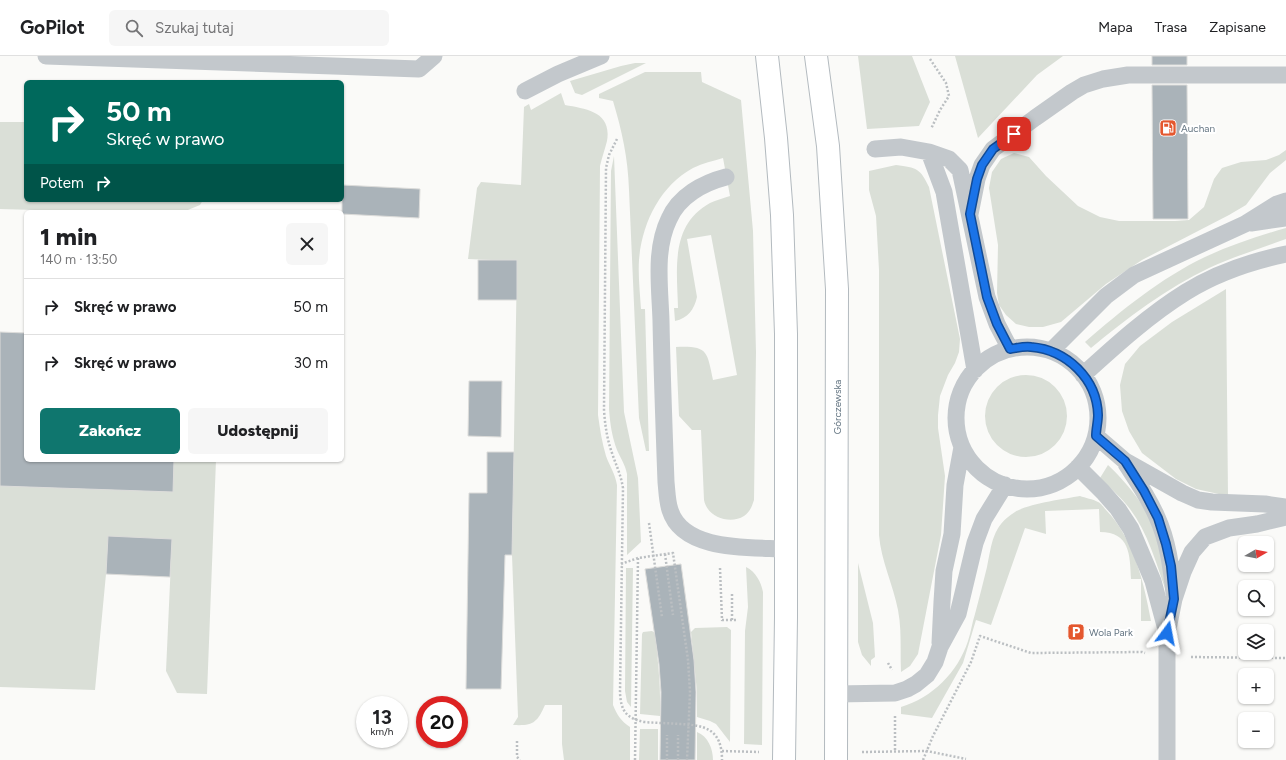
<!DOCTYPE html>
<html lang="pl">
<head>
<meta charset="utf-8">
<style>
  :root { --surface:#fff; --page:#f6f6f6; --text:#202124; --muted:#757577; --line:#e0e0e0; --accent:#0f766e }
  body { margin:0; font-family:Figtree,sans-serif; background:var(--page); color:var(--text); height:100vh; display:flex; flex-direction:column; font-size:15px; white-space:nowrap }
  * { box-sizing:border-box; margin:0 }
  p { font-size:13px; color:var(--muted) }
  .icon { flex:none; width:22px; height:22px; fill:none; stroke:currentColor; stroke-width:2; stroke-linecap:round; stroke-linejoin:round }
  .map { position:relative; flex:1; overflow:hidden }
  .panel { position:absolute; left:24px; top:154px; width:320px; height:252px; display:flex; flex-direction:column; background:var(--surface); border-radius:6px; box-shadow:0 1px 3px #0004 }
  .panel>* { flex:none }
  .top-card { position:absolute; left:24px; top:24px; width:320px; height:122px; border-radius:6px; box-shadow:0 1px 3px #0004; background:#00695c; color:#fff; overflow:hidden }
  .needle { width:26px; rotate:81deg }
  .fabs { position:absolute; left:1238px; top:480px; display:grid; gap:8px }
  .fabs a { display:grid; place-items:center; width:36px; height:36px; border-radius:6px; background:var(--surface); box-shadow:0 1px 3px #0004; font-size:20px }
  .speed { position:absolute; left:356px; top:640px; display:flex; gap:8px; font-size:20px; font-weight:700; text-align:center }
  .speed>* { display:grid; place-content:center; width:52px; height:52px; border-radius:50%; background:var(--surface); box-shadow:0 1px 3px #0004; line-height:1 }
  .speed small { font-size:10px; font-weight:400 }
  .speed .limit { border:6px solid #d22; background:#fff; color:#111 }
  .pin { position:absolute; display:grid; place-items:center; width:34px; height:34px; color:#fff; margin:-17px; border-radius:8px; box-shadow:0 2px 6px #0006 }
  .me { position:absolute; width:44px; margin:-22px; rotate:13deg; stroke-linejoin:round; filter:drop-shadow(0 0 3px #0008) }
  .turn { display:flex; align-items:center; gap:14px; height:84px; padding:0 16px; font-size:18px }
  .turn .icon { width:52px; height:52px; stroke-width:2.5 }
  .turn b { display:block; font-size:28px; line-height:34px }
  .then { display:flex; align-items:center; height:38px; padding:0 16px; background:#0003; gap:8px; font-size:15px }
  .round { display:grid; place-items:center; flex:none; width:42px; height:42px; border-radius:6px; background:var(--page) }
  .overview { display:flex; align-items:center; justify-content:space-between; height:68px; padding:0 16px }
  h1 { font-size:24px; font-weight:800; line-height:30px }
  .button { display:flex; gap:8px; margin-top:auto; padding:8px 16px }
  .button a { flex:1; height:46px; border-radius:6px; background:var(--accent); color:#fff; font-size:16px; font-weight:800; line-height:46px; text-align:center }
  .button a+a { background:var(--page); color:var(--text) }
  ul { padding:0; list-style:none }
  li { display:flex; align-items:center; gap:12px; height:56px; padding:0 16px; border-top:1px solid var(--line) }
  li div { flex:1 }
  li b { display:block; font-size:15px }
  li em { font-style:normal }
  header { display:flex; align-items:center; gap:24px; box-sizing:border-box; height:56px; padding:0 20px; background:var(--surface); border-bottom:1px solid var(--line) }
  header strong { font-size:19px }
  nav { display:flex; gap:22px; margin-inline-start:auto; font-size:14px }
  .search { width:280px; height:36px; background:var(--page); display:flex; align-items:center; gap:10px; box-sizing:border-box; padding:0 14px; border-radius:6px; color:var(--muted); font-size:15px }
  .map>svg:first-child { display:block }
  .green { fill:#dadfd7 }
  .building { fill:#aab3b9; stroke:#dcdcda }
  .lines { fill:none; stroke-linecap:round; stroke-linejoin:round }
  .secondary-casing { stroke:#b3babf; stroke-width:24 }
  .path { stroke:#bbbfc2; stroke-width:2.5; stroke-dasharray:2 2; stroke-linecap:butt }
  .service { stroke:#c3c8cc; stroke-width:17 }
  .secondary { stroke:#fff; stroke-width:22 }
  .route-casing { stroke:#114b97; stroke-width:10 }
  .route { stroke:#1a73e8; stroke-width:7 }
  .labels { text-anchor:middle; stroke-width:4; stroke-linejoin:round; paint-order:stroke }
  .poi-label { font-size:10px; fill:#657683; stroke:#fff; text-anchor:start }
  .street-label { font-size:10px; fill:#657683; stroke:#fff }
</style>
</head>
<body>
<header>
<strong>GoPilot</strong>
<div class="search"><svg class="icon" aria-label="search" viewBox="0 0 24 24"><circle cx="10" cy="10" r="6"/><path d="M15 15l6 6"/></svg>Szukaj tutaj</div>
<nav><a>Mapa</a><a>Trasa</a><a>Zapisane</a></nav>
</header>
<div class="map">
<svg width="1286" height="704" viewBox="0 0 1286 704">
  <rect width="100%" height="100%" fill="#fafaf8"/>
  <path class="green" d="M 858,0 L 912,0 L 930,46 L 919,70 L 867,73 Z
    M 955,0 L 1063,0 L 1037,19 L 978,82 Z
    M 635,7 L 646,7 L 582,39 L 575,37 L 570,25 L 621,10 Z
    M 645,16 L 701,16 L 702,26 L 741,44 L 753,175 L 756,296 L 754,444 C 752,450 750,456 744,460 C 730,469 707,461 704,444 L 701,374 L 692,374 L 679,360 L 676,291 C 707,290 707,294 713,324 L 737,319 L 711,179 L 687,183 L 697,241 C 694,254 688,262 675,265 L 674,252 L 678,252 C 677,213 670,169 710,147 C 716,144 724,142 730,140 L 723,102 C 713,105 703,107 693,112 C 660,130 642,167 639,204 C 638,220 640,237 641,253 L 645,253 L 649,395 L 646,395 L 639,362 L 629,134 C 628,102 622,75 613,45 L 599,42 L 599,38 Z
    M 561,37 L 565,49 C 587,53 612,56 607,85 C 605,93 602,101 600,110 L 598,359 C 600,373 602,387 606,400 C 610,411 615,417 617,429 L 613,649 C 617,659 621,665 630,671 L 630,704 L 564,704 L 562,688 L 562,649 L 545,649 C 537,667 533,670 513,669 L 518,661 L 512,499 L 517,205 L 468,203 L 477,132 L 481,126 L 521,129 L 524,51 L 529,48 L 531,54 Z
    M 0,66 L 26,66 L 26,144 L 203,144 L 200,149 L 183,156 L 104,156 L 0,153 Z
    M 1286,94 L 1286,104 L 1270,117 L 1246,149 L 1229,159 L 1142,204 L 1106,228 L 1061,266 L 1043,271 L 1029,271 L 1016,268 L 1006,259 L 999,249 L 997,237 L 998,189 L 989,132 L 992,116 L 1001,103 L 1014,97 L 1029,101 L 1046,120 L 1078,150 L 1100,161 L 1119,165 L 1175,165 L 1189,164 L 1204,151 L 1214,123 L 1222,112 L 1241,106 L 1266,104 L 1279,99 Z
    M 614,100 L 624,356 L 638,422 L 641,486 L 627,499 L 627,418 C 625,408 621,403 617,394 C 612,381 610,367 609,353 L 611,115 Z
    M 896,109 C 917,112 920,112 929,131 L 960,283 L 959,296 L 955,307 L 948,319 L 940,340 L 938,359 L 938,372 L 945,420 L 941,479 L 918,598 L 910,610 L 901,616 C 900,596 902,574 898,554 C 893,528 881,505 879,479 L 879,214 L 876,160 L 869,134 L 869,115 Z
    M 1286,172 L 1286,183 C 1261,192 1233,201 1209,212 C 1167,232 1127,262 1091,292 L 1085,286 C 1122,254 1161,222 1205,201 C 1231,189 1258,180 1286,172 Z
    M 1226,233 L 1228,440 L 1196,433 L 1176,423 L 1142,397 L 1129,375 L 1122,355 L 1120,329 L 1125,308 L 1140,290 L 1172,266 Z
    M985 360a41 41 0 1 1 82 0a41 41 0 1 1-82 0Z
    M 174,404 L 216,404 L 207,638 L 177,637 L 166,615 L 172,483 L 108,481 L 106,518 L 95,634 L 0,631 L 0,430 L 173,436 Z
    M 1108,409 C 1131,431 1152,457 1159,489 C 1163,504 1163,520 1166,535 C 1156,507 1148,477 1130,453 C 1122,442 1110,432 1100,422 Z
    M 1080,440 C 1085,442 1093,443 1098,446 C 1101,447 1104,452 1106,454 C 1134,483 1144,527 1151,565 L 1141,565 L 1141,523 L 1131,523 C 1130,499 1130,476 1100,476 L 1099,453 L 1045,455 L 1046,478 L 1025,472 L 991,569 L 976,564 L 963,607 L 932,662 L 901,658 L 901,651 C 932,642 958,616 968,585 C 971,576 972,567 975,558 C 979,543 983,527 987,511 C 992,488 992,470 1015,456 C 1027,448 1064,443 1080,440 Z
    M 858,507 L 873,567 L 875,601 L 871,604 L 871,610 L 862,599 L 858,586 Z
    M 746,511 C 756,516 761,526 763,536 L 762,689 L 744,688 L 745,575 L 748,551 Z
    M 626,512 L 633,512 L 631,651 L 627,646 L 625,635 Z
    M 727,571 L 731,574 L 730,686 L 716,668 L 710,665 L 697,661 L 697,636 L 691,576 L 695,572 Z
    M 652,575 L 655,577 C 658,605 661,632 660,660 L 640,658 L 642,578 L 643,576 Z
    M 640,673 L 658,673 L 658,704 L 639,704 Z
    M 697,676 C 708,680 713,693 713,704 L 697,704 Z"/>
  <path class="building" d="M 1152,0 L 1187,0 L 1187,9 L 1152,9 Z
    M 1152,29 L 1187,29 L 1188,163 L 1153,163 Z
    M 342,129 L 420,133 L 419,162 L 342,158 Z
    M 478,204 L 517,204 L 517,244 L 478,244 Z
    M 0,276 L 26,277 L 26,404 L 174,404 L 173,436 L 0,430 Z
    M 469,325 L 502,325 L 501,381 L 468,380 Z
    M 487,396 L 514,396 L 512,499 L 505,499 L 501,633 L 466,633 L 469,437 L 487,437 Z
    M 108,480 L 172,483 L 170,521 L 106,518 Z
    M 681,508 L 694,604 L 696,636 L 695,704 L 660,704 L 661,636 L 659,608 L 645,513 Z"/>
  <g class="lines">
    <g class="secondary-casing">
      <path id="secondary" d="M 767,0 L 776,82 L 782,159 L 786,278 L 786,561 L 784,704
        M 816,0 L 828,90 L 837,233 L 836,704"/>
    </g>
    <path class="path" d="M 930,3 L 946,27 L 949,40 L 940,54 L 931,73
      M 617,83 L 609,99 L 606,112 L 604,354 C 605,369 607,383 612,397 C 616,409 621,419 623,432 L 620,637 C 621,655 626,662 644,666 C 656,667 667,667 679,668 C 705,669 722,673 722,704
      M 649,467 L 662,561
      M 665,498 L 673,559
      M 621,508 L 638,502
      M 720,512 L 722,564 L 737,564
      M 732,538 L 732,564
      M 1191,601 L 1286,602
      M 888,607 L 892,614
      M 895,660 L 895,695
      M 517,685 L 517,701 L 520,704
      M 722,695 L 759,696
      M 862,696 L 927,695 L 966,703
      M 635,704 L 638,502 L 673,497 L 688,604 L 690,636 L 687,704
      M 667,704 L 667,679
      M 678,704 L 678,679
      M 923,704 L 933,680 L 971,606 L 980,580 L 1031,597 L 1142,596 L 1145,597"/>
    <path class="service" d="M 46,0 L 419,13 L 434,0
      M 525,35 L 558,18 L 601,0
      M 875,93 L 901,91 L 929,96 L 949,103 L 960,114 L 987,241 L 997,268 L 1010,293
      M 929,96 L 944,136 L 975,314
      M 726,121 C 703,127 679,140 669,163 C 654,194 660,231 661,265 C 662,318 664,372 666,426 C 667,435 667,445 670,454 C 683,496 751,491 786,493
      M 970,158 L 977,123 L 982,109 L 993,93 L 1035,62 L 1072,36 L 1084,29 L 1103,23 L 1128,19 L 1286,19
      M 1251,167 L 1286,162
      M956 362a71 71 0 1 1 142 0a71 71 0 1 1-142 0Z
      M 1051,295 L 1106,240 L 1134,219 L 1245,168 L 1277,148 L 1286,145
      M 1083,319 C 1116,289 1149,259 1186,236 C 1215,218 1253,205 1286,198
      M 1096,380 L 1125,405 L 1182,437 L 1198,444 L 1212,446 L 1265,448 L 1286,451
      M 1126,408 C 1137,425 1149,442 1157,461 C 1168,485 1171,511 1174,537
      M 1078,411 L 1103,436 L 1118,453 L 1131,473 L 1153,525 L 1167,577 L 1167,704
      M 1168,573 L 1174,543 L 1183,516 L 1192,496 L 1205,481 L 1229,472 L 1257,468 L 1286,461
      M 940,587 L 942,546 L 944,515 L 952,478 L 955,429 L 962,391
      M 836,638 L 895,637 L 907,633 L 916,628 L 927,619 L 935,606 L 940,591 L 958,558 L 975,487 L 984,463 L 1005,429"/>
    <use href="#secondary" class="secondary"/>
  </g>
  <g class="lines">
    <g class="route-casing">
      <path id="route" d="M 1014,78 L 993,93 L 982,109 L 977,123 L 970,158 L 987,241 L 997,268 L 1010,293 C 1017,292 1024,290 1031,291 C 1067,294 1097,323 1098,359 C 1098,366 1096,373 1096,380 L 1125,405 L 1144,435 L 1158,462 L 1166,488 L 1171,510 L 1174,543 L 1167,577"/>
    </g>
    <use href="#route" class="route"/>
  </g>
  <defs>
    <g id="fuel-square" transform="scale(0.9)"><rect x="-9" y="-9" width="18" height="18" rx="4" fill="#e4572e" stroke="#fff"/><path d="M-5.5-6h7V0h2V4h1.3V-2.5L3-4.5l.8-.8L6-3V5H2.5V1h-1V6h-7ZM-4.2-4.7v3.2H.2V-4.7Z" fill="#fff"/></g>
    <g id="parking-square" transform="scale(0.9)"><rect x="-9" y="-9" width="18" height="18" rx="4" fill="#e4572e" stroke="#fff"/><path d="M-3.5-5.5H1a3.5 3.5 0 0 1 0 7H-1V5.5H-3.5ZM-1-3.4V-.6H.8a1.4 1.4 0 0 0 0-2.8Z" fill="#fff"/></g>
  </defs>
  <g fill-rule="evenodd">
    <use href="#fuel-square" x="1168" y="72"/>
    <use href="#parking-square" x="1076" y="576"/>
  </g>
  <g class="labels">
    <g class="poi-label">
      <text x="1181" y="76">Auchan</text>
      <text x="1089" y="580">Wola Park</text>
    </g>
    <g class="street-label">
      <text transform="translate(837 351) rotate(-90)" y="4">Górczewska</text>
    </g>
  </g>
</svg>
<div class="fabs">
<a><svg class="needle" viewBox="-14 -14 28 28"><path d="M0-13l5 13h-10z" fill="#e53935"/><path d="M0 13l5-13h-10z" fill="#757577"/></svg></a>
<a><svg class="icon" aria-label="search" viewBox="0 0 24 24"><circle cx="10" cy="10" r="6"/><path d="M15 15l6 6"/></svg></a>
<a><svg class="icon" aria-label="layers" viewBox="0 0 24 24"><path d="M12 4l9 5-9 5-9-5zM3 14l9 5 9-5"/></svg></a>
<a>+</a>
<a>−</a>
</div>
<div class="speed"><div>13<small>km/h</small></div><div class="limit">20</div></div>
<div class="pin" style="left:1014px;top:78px;background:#d93025"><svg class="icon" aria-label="arrive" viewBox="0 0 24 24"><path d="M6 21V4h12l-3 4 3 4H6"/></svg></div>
<svg class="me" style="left:1167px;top:577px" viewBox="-20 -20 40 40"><path d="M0-17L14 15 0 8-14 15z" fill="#1a73e8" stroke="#fff" stroke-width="4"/></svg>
<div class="top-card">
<div class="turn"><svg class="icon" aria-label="right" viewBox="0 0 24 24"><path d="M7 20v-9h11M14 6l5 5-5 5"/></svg><div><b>50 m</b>Skręć w prawo</div></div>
<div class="then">Potem<svg class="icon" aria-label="right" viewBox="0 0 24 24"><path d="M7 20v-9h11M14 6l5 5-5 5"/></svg></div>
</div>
<section class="panel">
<div class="overview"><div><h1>1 min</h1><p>140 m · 13:50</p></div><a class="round"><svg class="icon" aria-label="close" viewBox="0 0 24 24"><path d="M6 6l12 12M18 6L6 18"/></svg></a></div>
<ul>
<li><svg class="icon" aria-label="right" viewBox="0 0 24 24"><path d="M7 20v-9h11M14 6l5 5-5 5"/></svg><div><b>Skręć w prawo</b></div><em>50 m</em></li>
<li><svg class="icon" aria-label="right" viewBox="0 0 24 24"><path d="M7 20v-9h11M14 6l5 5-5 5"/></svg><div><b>Skręć w prawo</b></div><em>30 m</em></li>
</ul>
<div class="button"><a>Zakończ</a><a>Udostępnij</a></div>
</section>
</div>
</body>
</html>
